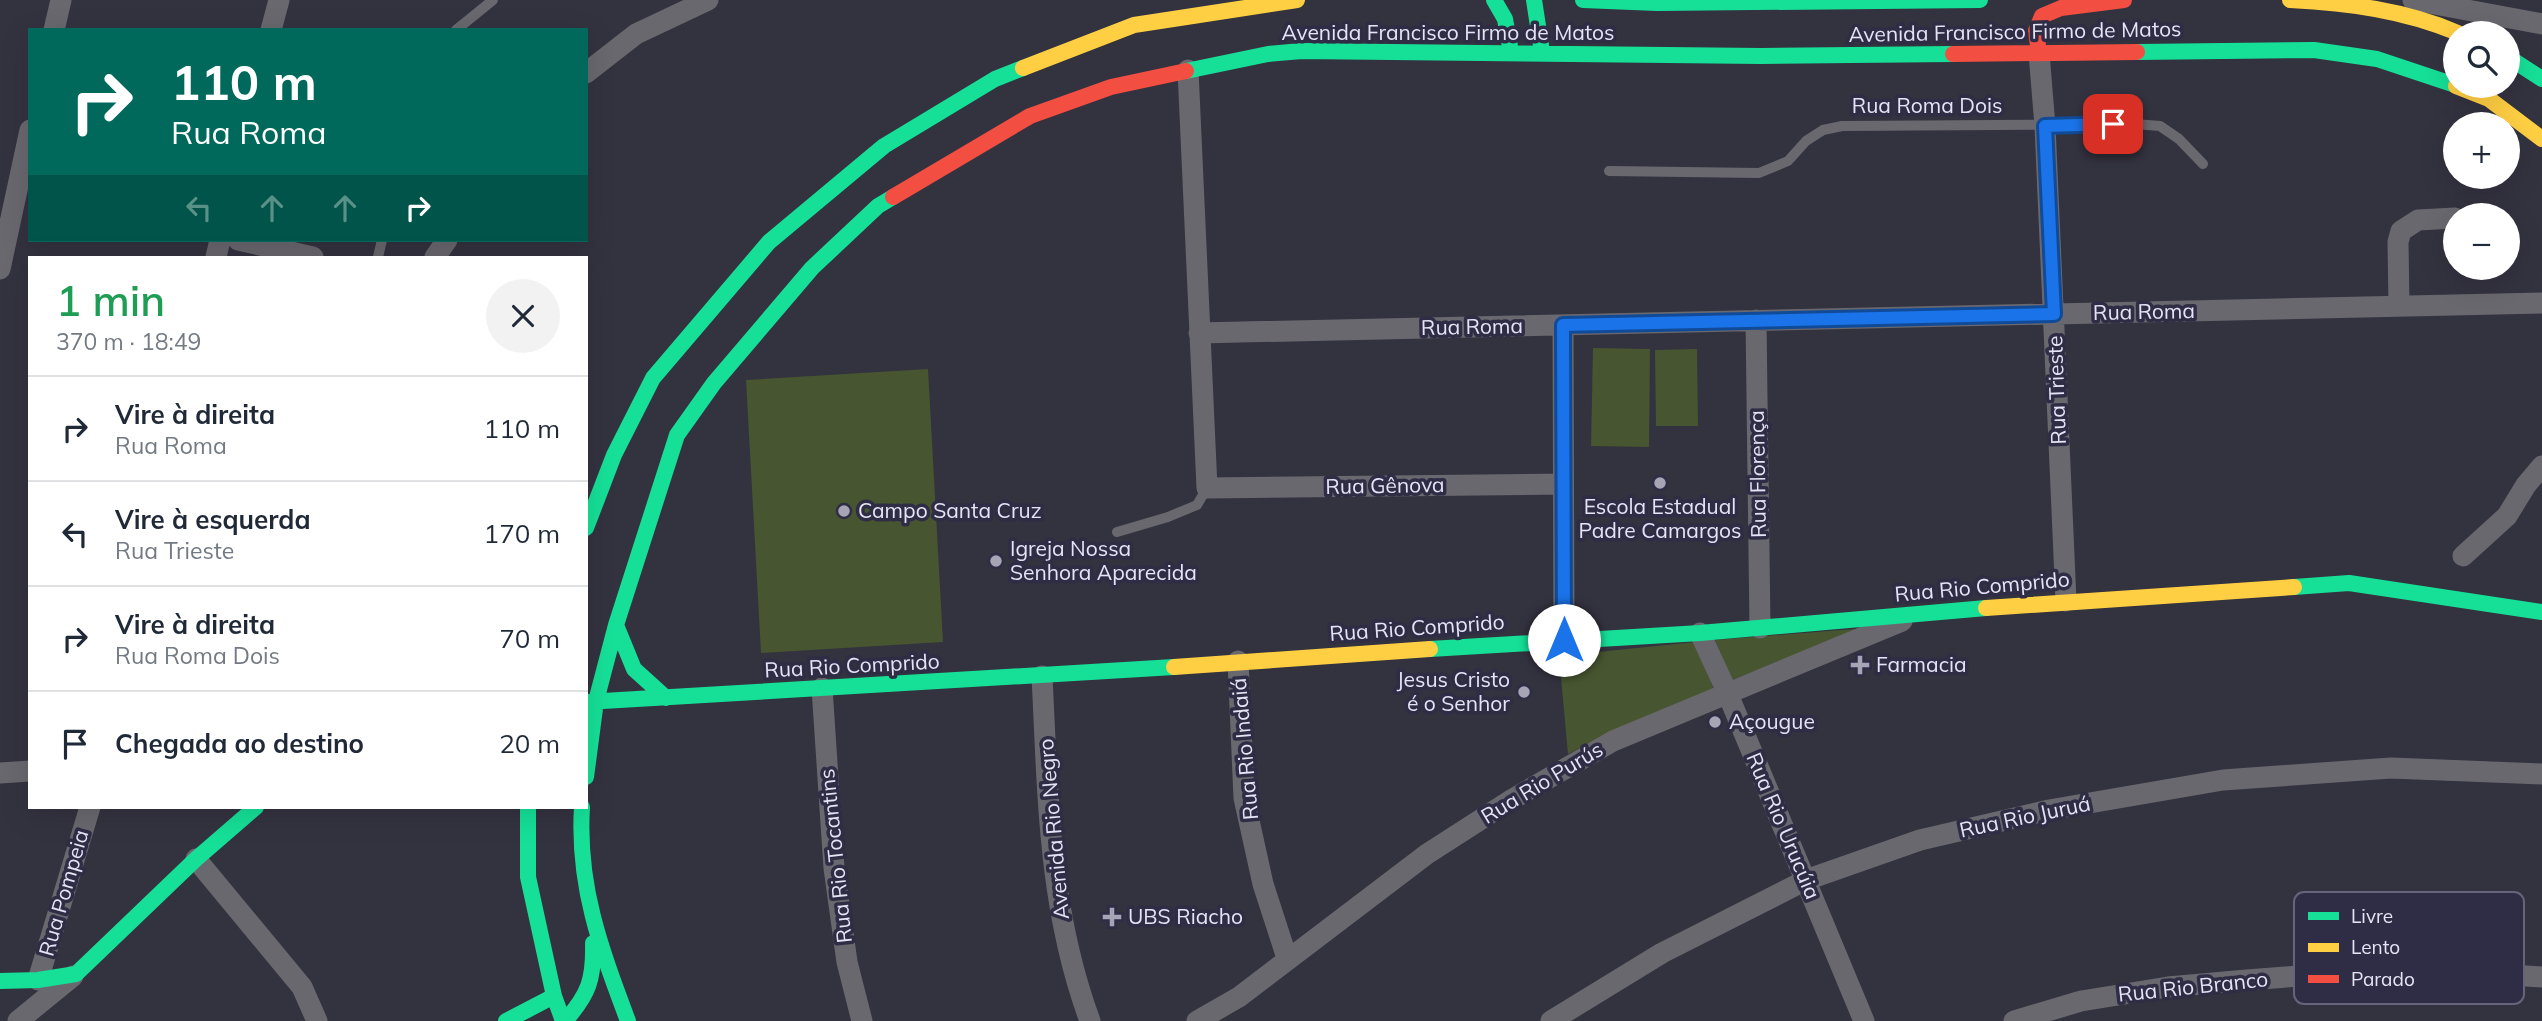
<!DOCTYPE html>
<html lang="pt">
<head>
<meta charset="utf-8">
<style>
  :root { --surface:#fff; --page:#f2f2f3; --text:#1f2937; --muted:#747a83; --line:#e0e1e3 }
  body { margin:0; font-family:Mulish,sans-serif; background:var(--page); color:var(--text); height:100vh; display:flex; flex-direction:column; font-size:26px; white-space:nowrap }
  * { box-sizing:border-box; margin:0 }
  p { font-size:23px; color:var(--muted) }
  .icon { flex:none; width:38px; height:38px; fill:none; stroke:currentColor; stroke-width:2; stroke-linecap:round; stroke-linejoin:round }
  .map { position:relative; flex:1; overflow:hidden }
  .side { position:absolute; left:28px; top:256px; width:560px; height:553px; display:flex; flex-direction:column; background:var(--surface); border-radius:0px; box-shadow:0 7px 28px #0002 }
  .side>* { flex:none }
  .hud { position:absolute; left:28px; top:28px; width:560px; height:214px; border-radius:0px; box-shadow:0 7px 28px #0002; background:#00695c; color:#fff; overflow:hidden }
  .fabs { position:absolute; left:2443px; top:21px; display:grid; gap:14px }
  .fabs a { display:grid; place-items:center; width:77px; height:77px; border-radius:50%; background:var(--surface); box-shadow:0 7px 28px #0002; font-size:35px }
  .pin { position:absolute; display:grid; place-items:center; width:60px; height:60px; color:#fff; margin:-30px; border-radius:14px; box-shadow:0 4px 10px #0006 }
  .me { position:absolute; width:77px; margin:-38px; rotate:0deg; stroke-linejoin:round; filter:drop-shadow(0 0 5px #0008) }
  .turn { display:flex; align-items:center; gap:24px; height:147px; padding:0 28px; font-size:32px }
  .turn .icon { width:91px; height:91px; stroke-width:2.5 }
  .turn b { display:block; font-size:49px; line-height:60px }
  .lanes { display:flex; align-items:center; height:66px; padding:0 28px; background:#0003; justify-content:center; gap:35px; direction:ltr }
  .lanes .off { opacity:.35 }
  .round { display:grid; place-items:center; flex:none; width:74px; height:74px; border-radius:37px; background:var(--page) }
  .head { display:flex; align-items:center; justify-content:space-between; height:119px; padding:0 28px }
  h1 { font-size:42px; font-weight:600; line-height:52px; color:#1e9e55 }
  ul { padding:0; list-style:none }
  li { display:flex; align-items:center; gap:21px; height:105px; padding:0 28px; border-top:2px solid var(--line) }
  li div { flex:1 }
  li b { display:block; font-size:26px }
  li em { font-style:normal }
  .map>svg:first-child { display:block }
  .green { fill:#475530 }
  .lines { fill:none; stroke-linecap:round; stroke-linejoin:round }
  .lane { stroke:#6a686f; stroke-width:10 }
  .street { stroke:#6a686f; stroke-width:21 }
  .fast { stroke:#16e098; stroke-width:16 }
  .slow { stroke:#ffcf43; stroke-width:16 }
  .jam { stroke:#f24e42; stroke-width:16 }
  .route-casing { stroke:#114b97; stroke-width:18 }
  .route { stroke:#1a73e8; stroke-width:12 }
  .poi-dot { fill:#a7a5b5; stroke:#2f2c45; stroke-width:2.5 }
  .labels { text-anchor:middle; stroke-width:7; stroke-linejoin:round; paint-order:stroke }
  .street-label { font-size:21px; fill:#e5e3f4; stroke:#2f2c45 }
  .poi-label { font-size:21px; fill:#e5e3f4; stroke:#2f2c45; text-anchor:start }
  .key { fill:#2f2c45; stroke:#66637a; stroke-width:2 }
  .key-label { font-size:19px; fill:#e5e3f4 }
</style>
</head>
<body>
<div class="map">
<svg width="2542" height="1021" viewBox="0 0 2542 1021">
  <rect width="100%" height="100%" fill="#33323f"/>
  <path class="green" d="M 1593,348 L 1650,349 L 1649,447 L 1591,446 Z
    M 1697,349 L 1698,426 L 1656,426 L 1655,350 Z
    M 928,369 L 943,642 L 761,653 L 746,380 Z
    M 1867,628 L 1732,680 L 1715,640 Z
    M 1695,642 L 1714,690 L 1616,729 L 1568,754 L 1559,656 Z"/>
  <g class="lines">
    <path class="lane" d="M 456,30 L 493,0
      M 1609,171 L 1759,173 L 1788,161 L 1806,141 L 1823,130 L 1842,126 L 2135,124 L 2160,126 L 2179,139 L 2203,164
      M 378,257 L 382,240
      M 1117,532 L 1168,517 L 1197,505 L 1207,488"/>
    <path class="street" d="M 2413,0 L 2542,24
      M 54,30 L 61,0
      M 271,30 L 279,0
      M 2039,53 L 2045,126 L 2066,601
      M 1188,70 L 1207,488 L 1563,484
      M 586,73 L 636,34 L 708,0
      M 238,240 L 313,257
      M 216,257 L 220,240
      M 435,257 L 447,240
      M 0,269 L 30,130
      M 2399,306 L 2398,242 L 2401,231 L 2418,220 L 2455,218
      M 1756,320 L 1760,628
      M 1563,325 L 1564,640
      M 1199,333 L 2542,303
      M 2463,556 L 2507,516 L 2526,485 L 2542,466
      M 1700,633 L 1727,692 L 1864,1021
      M 1238,661 L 1244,798 L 1263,884 L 1287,958
      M 1042,676 C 1048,795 1048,907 1090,1021
      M 822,688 L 834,868 L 847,962 L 862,1021
      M 0,773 L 30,771
      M 196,859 L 302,987 L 317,1021
      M 38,980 L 90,807
      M 18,1021 L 73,976
      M 1197,1021 L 1239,997 L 1427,854 L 1511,800 L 1613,741 L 1902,621
      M 1551,1021 L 1662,953 L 1806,880 L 1920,840 L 2049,810 L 2223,780 L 2391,768 L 2542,774
      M 2014,1021 L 2081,1001 L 2168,987 L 2247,980 L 2338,973 L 2446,971 L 2542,977"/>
    <path class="fast" d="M 1494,0 L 1505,19 L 1511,52
      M 1534,0 L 1542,52
      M 1583,0 L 1657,3 L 1980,0
      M 2137,52 L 2314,50 L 2377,59 L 2455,85
      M 2508,57 L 2542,79
      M 1186,71 L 1268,54 L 1302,51 L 1761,56 L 1953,54
      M 586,528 L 614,455 L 653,378 L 769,242 L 884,146 L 995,79 L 1023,68
      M 2294,587 L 2349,583 L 2542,612
      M 616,625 L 634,669 L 666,698
      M 1430,649 L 1700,633 L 1986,608
      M 586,702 L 1174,667
      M 586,777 L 596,701 L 616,625 L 677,435 L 714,383 L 812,268 L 878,206 L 893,197
      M 528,807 L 528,877 L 554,996 L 563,1021
      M 582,807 C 577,886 601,949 628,1021
      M 0,981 L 38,980 L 76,974 L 196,859 L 256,807
      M 506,1021 L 554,996
      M 565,1021 C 589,994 594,979 593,943"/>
    <path class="slow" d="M 2290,0 C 2348,3 2404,10 2458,33
      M 1023,68 L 1134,25 L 1297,0
      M 2456,86 L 2489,99 L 2542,139
      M 1986,608 L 2294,587
      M 1174,667 L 1430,649"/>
    <path class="jam" d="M 2039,53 L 2036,31 L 2042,16 L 2061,8 L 2124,0
      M 1953,54 L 2137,52
      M 893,197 L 1030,116 L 1111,87 L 1186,71"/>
  </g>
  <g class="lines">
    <g class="route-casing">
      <path id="route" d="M 1564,640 L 1563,325 L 2054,314 L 2045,126 L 2113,124"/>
    </g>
    <use href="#route" class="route"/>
  </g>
  <g class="poi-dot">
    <circle cx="1660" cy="483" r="7"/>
    <circle cx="844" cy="511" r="7"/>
    <circle cx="996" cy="561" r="7"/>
    <path d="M1856.5 654.5h7v7h7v7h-7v7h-7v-7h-7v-7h7z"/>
    <circle cx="1524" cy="692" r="7"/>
    <circle cx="1715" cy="722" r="7"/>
    <path d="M1108.5 906.5h7v7h7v7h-7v7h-7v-7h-7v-7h7z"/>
  </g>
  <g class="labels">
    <g class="street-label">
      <text transform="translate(2015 32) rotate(-1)" y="7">Avenida Francisco Firmo de Matos</text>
      <text x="1448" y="40">Avenida Francisco Firmo de Matos</text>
      <text x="1927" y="113">Rua Roma Dois</text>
      <text transform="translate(2144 312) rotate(-1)" y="7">Rua Roma</text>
      <text transform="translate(1472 327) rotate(-1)" y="7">Rua Roma</text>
      <text transform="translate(2057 390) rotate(-92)" y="7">Rua Trieste</text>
      <text transform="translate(1758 474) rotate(-91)" y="7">Rua Florença</text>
      <text transform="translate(1385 486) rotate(-1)" y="7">Rua Gênova</text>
      <text transform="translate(1982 587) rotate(-5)" y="7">Rua Rio Comprido</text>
      <text transform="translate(1417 628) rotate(-4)" y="7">Rua Rio Comprido</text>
      <text transform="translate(852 666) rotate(-3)" y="7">Rua Rio Comprido</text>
      <text transform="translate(1245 749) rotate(-95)" y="7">Rua Rio Indaiá</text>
      <text transform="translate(1542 783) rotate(-31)" y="7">Rua Rio Purús</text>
      <text transform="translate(2025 817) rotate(-12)" y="7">Rua Rio Juruá</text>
      <text transform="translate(1783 826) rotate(67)" y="7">Rua Rio Urucúia</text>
      <text transform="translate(1054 829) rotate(-95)" y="7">Avenida Rio Negro</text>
      <text transform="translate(836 856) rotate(-96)" y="7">Rua Rio Tocantins</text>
      <text transform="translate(64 893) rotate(-74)" y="7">Rua Pompeia</text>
      <text transform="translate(2193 987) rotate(-6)" y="7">Rua Rio Branco</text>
    </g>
    <g class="poi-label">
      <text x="1660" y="514" text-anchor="middle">Escola Estadual<tspan x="1660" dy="24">Padre Camargos</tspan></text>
      <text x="858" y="518">Campo Santa Cruz</text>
      <text x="1010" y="556">Igreja Nossa<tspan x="1010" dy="24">Senhora Aparecida</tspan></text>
      <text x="1876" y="672">Farmacia</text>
      <text x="1510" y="687" text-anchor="end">Jesus Cristo<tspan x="1510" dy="24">é o Senhor</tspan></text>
      <text x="1729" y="729">Açougue</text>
      <text x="1128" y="924">UBS Riacho</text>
    </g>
  </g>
  <rect x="2294" y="892" width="230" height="112" rx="10" class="key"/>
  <rect x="2308" y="912" width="31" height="8" fill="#16e098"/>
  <rect x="2308" y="943" width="31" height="9" fill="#ffcf43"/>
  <rect x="2308" y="975" width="31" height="8" fill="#f24e42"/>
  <g class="key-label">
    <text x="2351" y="923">Livre</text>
    <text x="2351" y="954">Lento</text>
    <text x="2351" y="986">Parado</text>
  </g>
</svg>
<div class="fabs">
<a><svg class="icon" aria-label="search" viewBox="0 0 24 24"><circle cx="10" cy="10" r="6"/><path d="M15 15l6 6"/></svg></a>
<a>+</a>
<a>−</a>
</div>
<div class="pin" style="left:2113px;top:124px;background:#d93025"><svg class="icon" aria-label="arrive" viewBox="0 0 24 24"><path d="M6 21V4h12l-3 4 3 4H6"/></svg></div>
<svg class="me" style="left:1564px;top:640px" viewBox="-20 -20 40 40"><circle r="19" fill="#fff"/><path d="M0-13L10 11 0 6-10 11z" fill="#1a73e8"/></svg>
<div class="hud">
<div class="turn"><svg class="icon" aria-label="right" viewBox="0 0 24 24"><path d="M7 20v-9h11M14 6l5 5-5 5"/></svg><div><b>110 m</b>Rua Roma</div></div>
<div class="lanes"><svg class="icon off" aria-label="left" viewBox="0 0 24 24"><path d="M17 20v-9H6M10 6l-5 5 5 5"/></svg><svg class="icon off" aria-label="ahead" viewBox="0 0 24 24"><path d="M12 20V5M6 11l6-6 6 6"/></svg><svg class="icon off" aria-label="ahead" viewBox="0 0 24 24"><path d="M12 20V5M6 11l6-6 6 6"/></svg><svg class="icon" aria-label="right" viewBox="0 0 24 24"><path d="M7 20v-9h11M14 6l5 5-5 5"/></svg></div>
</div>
<section class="side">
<div class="head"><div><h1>1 min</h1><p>370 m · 18:49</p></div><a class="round"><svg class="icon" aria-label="close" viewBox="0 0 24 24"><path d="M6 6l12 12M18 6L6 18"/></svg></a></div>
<ul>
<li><svg class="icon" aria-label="right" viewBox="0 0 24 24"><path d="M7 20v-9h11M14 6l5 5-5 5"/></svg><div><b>Vire à direita</b><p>Rua Roma</p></div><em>110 m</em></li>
<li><svg class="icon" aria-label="left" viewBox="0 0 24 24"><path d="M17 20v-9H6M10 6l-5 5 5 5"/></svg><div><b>Vire à esquerda</b><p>Rua Trieste</p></div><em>170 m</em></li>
<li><svg class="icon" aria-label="right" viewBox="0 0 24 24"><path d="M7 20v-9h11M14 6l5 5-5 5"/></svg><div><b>Vire à direita</b><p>Rua Roma Dois</p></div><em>70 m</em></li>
<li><svg class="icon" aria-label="arrive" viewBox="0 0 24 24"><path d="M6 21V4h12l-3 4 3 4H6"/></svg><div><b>Chegada ao destino</b></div><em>20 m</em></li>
</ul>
</section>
</div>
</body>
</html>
